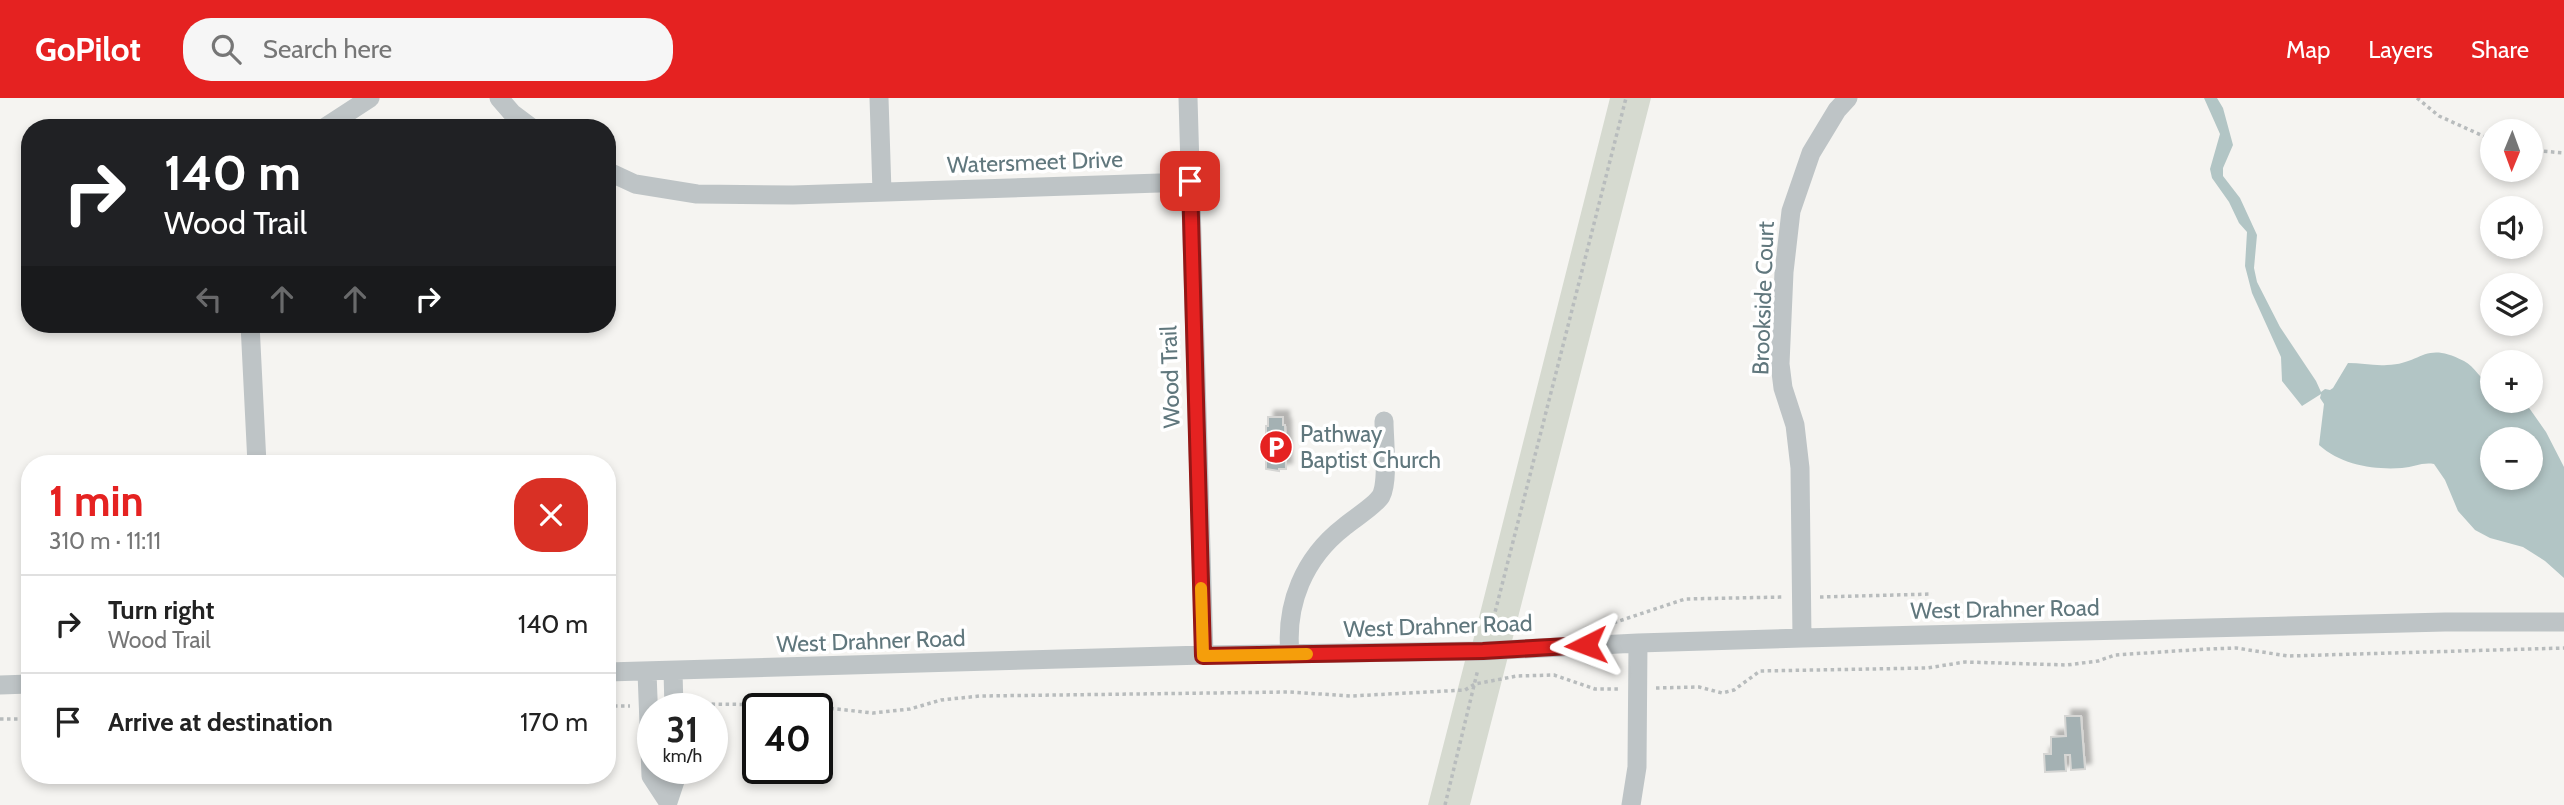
<!DOCTYPE html>
<html lang="en">
<head>
<meta charset="utf-8">
<style>
  :root { --surface:#fff; --page:#f6f6f6; --text:#222; --muted:#767676; --line:#e0e0e0; --accent:#e52221 }
  body { margin:0; font-family:Cabin,sans-serif; background:var(--page); color:var(--text); height:100vh; display:flex; flex-direction:column; font-size:26px; white-space:nowrap }
  * { box-sizing:border-box; margin:0 }
  p { font-size:23px; color:var(--muted) }
  .icon { flex:none; width:38px; height:38px; fill:none; stroke:currentColor; stroke-width:2; stroke-linecap:round; stroke-linejoin:round }
  .map { position:relative; flex:1; overflow:hidden }
  .panel { position:absolute; left:21px; top:357px; width:595px; height:329px; display:flex; flex-direction:column; background:var(--surface); border-radius:28px; box-shadow:0 4px 10px #0003 }
  .panel>* { flex:none }
  .banner { position:absolute; left:21px; top:21px; width:595px; height:214px; border-radius:28px; box-shadow:0 4px 10px #0003; background:#202124; color:#fff; overflow:hidden }
  .needle { width:46px; rotate:181deg }
  .buttons { position:absolute; left:2480px; top:21px; display:grid; gap:14px }
  .buttons a { display:grid; place-items:center; width:63px; height:63px; border-radius:50%; background:var(--surface); box-shadow:0 4px 10px #0003; font-size:35px }
  .speed { position:absolute; left:637px; top:595px; display:flex; gap:14px; font-size:35px; font-weight:700; text-align:center }
  .speed>* { display:grid; place-content:center; width:91px; height:91px; border-radius:50%; background:var(--surface); box-shadow:0 4px 10px #0003; line-height:1 }
  .speed small { font-size:18px; font-weight:400 }
  .speed .limit { border:4px solid #111; border-radius:10px; background:#fff; color:#111 }
  .pin { position:absolute; display:grid; place-items:center; width:60px; height:60px; color:#fff; margin:-30px; border-radius:14px; box-shadow:0 4px 10px #0006 }
  .me { position:absolute; width:77px; margin:-38px; rotate:267deg; stroke-linejoin:round; filter:drop-shadow(0 0 5px #0008) }
  .turn { display:flex; align-items:center; gap:24px; height:147px; padding:0 28px; font-size:32px }
  .turn .icon { width:91px; height:91px; stroke-width:2.5 }
  .turn b { display:block; font-size:49px; line-height:60px }
  .lanes { display:flex; align-items:center; height:66px; padding:0 28px; background:#0003; justify-content:center; gap:35px; direction:ltr }
  .lanes .off { opacity:.35 }
  .round { display:grid; place-items:center; flex:none; width:74px; height:74px; border-radius:28px; background:var(--page) }
  .head { display:flex; align-items:center; justify-content:space-between; height:119px; padding:0 28px }
  h1 { font-size:42px; font-weight:800; line-height:52px; color:var(--accent) }
  ul { padding:0; list-style:none }
  li { display:flex; align-items:center; gap:21px; height:98px; padding:0 28px; border-top:2px solid var(--line) }
  li div { flex:1 }
  li b { display:block; font-size:26px }
  li em { font-style:normal }
  header { display:flex; align-items:center; gap:42px; box-sizing:border-box; height:98px; padding:0 35px; background:var(--accent); color:#fff }
  header strong { font-size:33px }
  nav { display:flex; gap:38px; margin-inline-start:auto; font-size:24px }
  .search { width:490px; height:63px; background:var(--page); display:flex; align-items:center; gap:18px; box-sizing:border-box; padding:0 24px; border-radius:28px; color:var(--muted); font-size:26px }
  .map>svg:first-child { display:block }
  .green { fill:#d6dad0 }
  .water { fill:#b2c5c5; fill-rule:evenodd }
  .building { fill:#a4b1b3; stroke:#d6d6d4; stroke-width:2; filter:url(#shadow) }
  .lines { fill:none; stroke-linecap:round; stroke-linejoin:round }
  .path { stroke:#b8bcbd; stroke-width:3.5; stroke-dasharray:3.5 3.5; stroke-linecap:butt }
  .minor { stroke:#bec4c6; stroke-width:19 }
  .route-casing { stroke:#951615; stroke-width:18 }
  .route { stroke:#e52221; stroke-width:12 }
  .slow { stroke:#f59e0b; stroke-width:12 }
  .labels { text-anchor:middle; stroke-width:7; stroke-linejoin:round; paint-order:stroke }
  .street-label { font-size:23px; fill:#60777d; stroke:#fff }
  .poi-label { font-size:23px; fill:#60777d; stroke:#fff; text-anchor:start }
</style>
</head>
<body>
<header>
<strong>GoPilot</strong>
<div class="search"><svg class="icon" aria-label="search" viewBox="0 0 24 24"><circle cx="10" cy="10" r="6"/><path d="M15 15l6 6"/></svg>Search here</div>
<nav><a>Map</a><a>Layers</a><a>Share</a></nav>
</header>
<div class="map">
<svg width="2564" height="707" viewBox="0 0 2564 707">
  <defs>
    <filter id="shadow"><feDropShadow dx="6" dy="-6" stdDeviation="2" flood-color="#0004"/></filter>
  </defs>
  <rect width="100%" height="100%" fill="#f5f4f1"/>
  <path class="green" d="M 1610,0 L 1651,0 L 1470,707 L 1428,707 L 1467,555 L 1470,555 Z"/>
  <path class="water" d="M 2204,0 L 2217,0 L 2223,10 L 2233,47 L 2223,70 L 2223,78 L 2240,100 L 2257,137 L 2254,170 L 2257,184 L 2280,229 L 2316,283 L 2321,294 L 2325,291 L 2330,292 L 2333,290 L 2348,265 C 2361,265 2374,268 2387,267 C 2422,266 2424,242 2464,263 C 2475,269 2481,282 2492,289 L 2492,303 L 2521,303 L 2527,307 L 2546,334 L 2564,369 L 2564,480 L 2545,463 L 2523,449 L 2490,440 L 2475,432 L 2458,413 L 2445,382 L 2434,366 C 2422,364 2414,369 2402,370 C 2374,372 2341,367 2319,347 L 2324,306 L 2320,300 L 2321,296 L 2302,308 L 2282,283 L 2281,259 L 2252,195 L 2245,168 L 2247,134 L 2239,125 L 2229,104 L 2212,80 L 2210,71 L 2220,36 ZM 2492,341 L 2530,341 L 2530,380 L 2492,380 Z"/>
  <path class="building" d="M 1268,319 L 1283,319 L 1283,327 L 1285,327 L 1286,371 L 1279,371 L 1279,373 L 1266,371 L 1266,328 L 1268,328 Z
    M 2065,618 L 2081,618 L 2085,671 L 2071,672 L 2070,657 L 2065,657 L 2066,673 L 2045,674 L 2044,656 L 2051,656 L 2051,639 L 2066,638 Z"/>
  <g class="lines">
    <path class="path" d="M 2417,0 L 2439,18 L 2492,42
      M 2530,52 L 2564,55
      M 1820,499 L 1932,496
      M 1607,527 L 1685,501 L 1784,499
      M 1490,534 L 1626,0
      M 1656,590 L 1699,589 L 1722,595 L 1734,592 L 1760,573 L 1927,570 L 1965,564 L 2067,567 L 2098,563 L 2115,557 L 2207,551 L 2236,550 L 2288,558 L 2564,550
      M 607,608 L 630,608
      M 691,609 L 702,606 L 800,607 L 873,615 L 910,611 L 941,602 L 980,598 L 1289,594 L 1351,598 L 1465,592 L 1475,586 L 1517,578 L 1554,577 L 1595,591 L 1620,591
      M 0,621 L 30,621
      M 1445,707 L 1478,571"/>
    <path class="minor" d="M 499,0 L 512,15 L 532,30
      M 879,0 L 882,94
      M 1188,0 L 1204,557
      M 324,30 L 370,0
      M 607,73 L 635,86 L 697,96 L 793,97 L 1190,84
      M 250,226 L 257,366
      M 1802,540 L 1800,370 L 1795,327 L 1783,290 L 1780,266 L 1784,174 L 1791,113 L 1811,55 L 1837,12 L 1848,0
      M 1290,556 C 1285,506 1304,460 1344,429 C 1353,421 1375,408 1381,398 C 1389,383 1384,341 1384,323
      M 673,573 L 674,611
      M 607,574 L 1204,557 L 1483,553 L 1638,545 L 1802,540 L 2445,524 L 2564,524
      M 647,574 L 651,678 L 668,704 L 676,680 L 676,670
      M 0,587 L 30,586
      M 1631,707 L 1637,669 L 1638,545"/>
  </g>
  <g class="lines">
    <g class="route-casing">
      <path id="route" d="M 1190,83 L 1203,558 L 1483,553 L 1586,547"/>
    </g>
    <use href="#route" class="route"/>
    <path class="slow" d="M 1201,490 L 1203,558 L 1307,556"/>
  </g>
  <defs>
    <g id="parking-disc" transform="scale(1.75)"><circle r="9.5" fill="#e52221" stroke="#fff"/><path d="M-3.5-5.5H1a3.5 3.5 0 0 1 0 7H-1V5.5H-3.5ZM-1-3.4V-.6H.8a1.4 1.4 0 0 0 0-2.8Z" fill="#fff"/></g>
  </defs>
  <g fill-rule="evenodd">
    <use href="#parking-disc" x="1276" y="349"/>
  </g>
  <g class="labels">
    <g class="street-label">
      <text transform="translate(1035 64) rotate(-2)" y="8">Watersmeet Drive</text>
      <text transform="translate(1763 200) rotate(-88)" y="8">Brookside Court</text>
      <text transform="translate(1170 279) rotate(-92)" y="8">Wood Trail</text>
      <text transform="translate(2005 511) rotate(-1)" y="8">West Drahner Road</text>
      <text transform="translate(1438 528) rotate(-2)" y="8">West Drahner Road</text>
      <text transform="translate(871 543) rotate(-2)" y="8">West Drahner Road</text>
    </g>
    <g class="poi-label">
      <text x="1300" y="344">Pathway<tspan x="1300" dy="26">Baptist Church</tspan></text>
    </g>
  </g>
</svg>
<div class="buttons">
<a><svg class="needle" viewBox="-14 -14 28 28"><path d="M0-13l5 13h-10z" fill="#e53935"/><path d="M0 13l5-13h-10z" fill="#767676"/></svg></a>
<a><svg class="icon" aria-label="sound" viewBox="0 0 24 24"><path d="M4 9h4l5-4v14l-5-4H4zM17 9q2 3 0 6"/></svg></a>
<a><svg class="icon" aria-label="layers" viewBox="0 0 24 24"><path d="M12 4l9 5-9 5-9-5zM3 14l9 5 9-5"/></svg></a>
<a>+</a>
<a>−</a>
</div>
<div class="speed"><div>31<small>km/h</small></div><div class="limit">40</div></div>
<div class="pin" style="left:1190px;top:83px;background:#d93025"><svg class="icon" aria-label="arrive" viewBox="0 0 24 24"><path d="M6 21V4h12l-3 4 3 4H6"/></svg></div>
<svg class="me" style="left:1586px;top:547px" viewBox="-20 -20 40 40"><path d="M0-17L14 15 0 8-14 15z" fill="#e52221" stroke="#fff" stroke-width="4"/></svg>
<div class="banner">
<div class="turn"><svg class="icon" aria-label="right" viewBox="0 0 24 24"><path d="M7 20v-9h11M14 6l5 5-5 5"/></svg><div><b>140 m</b>Wood Trail</div></div>
<div class="lanes"><svg class="icon off" aria-label="left" viewBox="0 0 24 24"><path d="M17 20v-9H6M10 6l-5 5 5 5"/></svg><svg class="icon off" aria-label="ahead" viewBox="0 0 24 24"><path d="M12 20V5M6 11l6-6 6 6"/></svg><svg class="icon off" aria-label="ahead" viewBox="0 0 24 24"><path d="M12 20V5M6 11l6-6 6 6"/></svg><svg class="icon" aria-label="right" viewBox="0 0 24 24"><path d="M7 20v-9h11M14 6l5 5-5 5"/></svg></div>
</div>
<section class="panel">
<div class="head"><div><h1>1 min</h1><p>310 m · 11:11</p></div><a class="round" style="background:#d93025;color:#fff"><svg class="icon" aria-label="close" viewBox="0 0 24 24"><path d="M6 6l12 12M18 6L6 18"/></svg></a></div>
<ul>
<li><svg class="icon" aria-label="right" viewBox="0 0 24 24"><path d="M7 20v-9h11M14 6l5 5-5 5"/></svg><div><b>Turn right</b><p>Wood Trail</p></div><em>140 m</em></li>
<li><svg class="icon" aria-label="arrive" viewBox="0 0 24 24"><path d="M6 21V4h12l-3 4 3 4H6"/></svg><div><b>Arrive at destination</b></div><em>170 m</em></li>
</ul>
</section>
</div>
</body>
</html>
